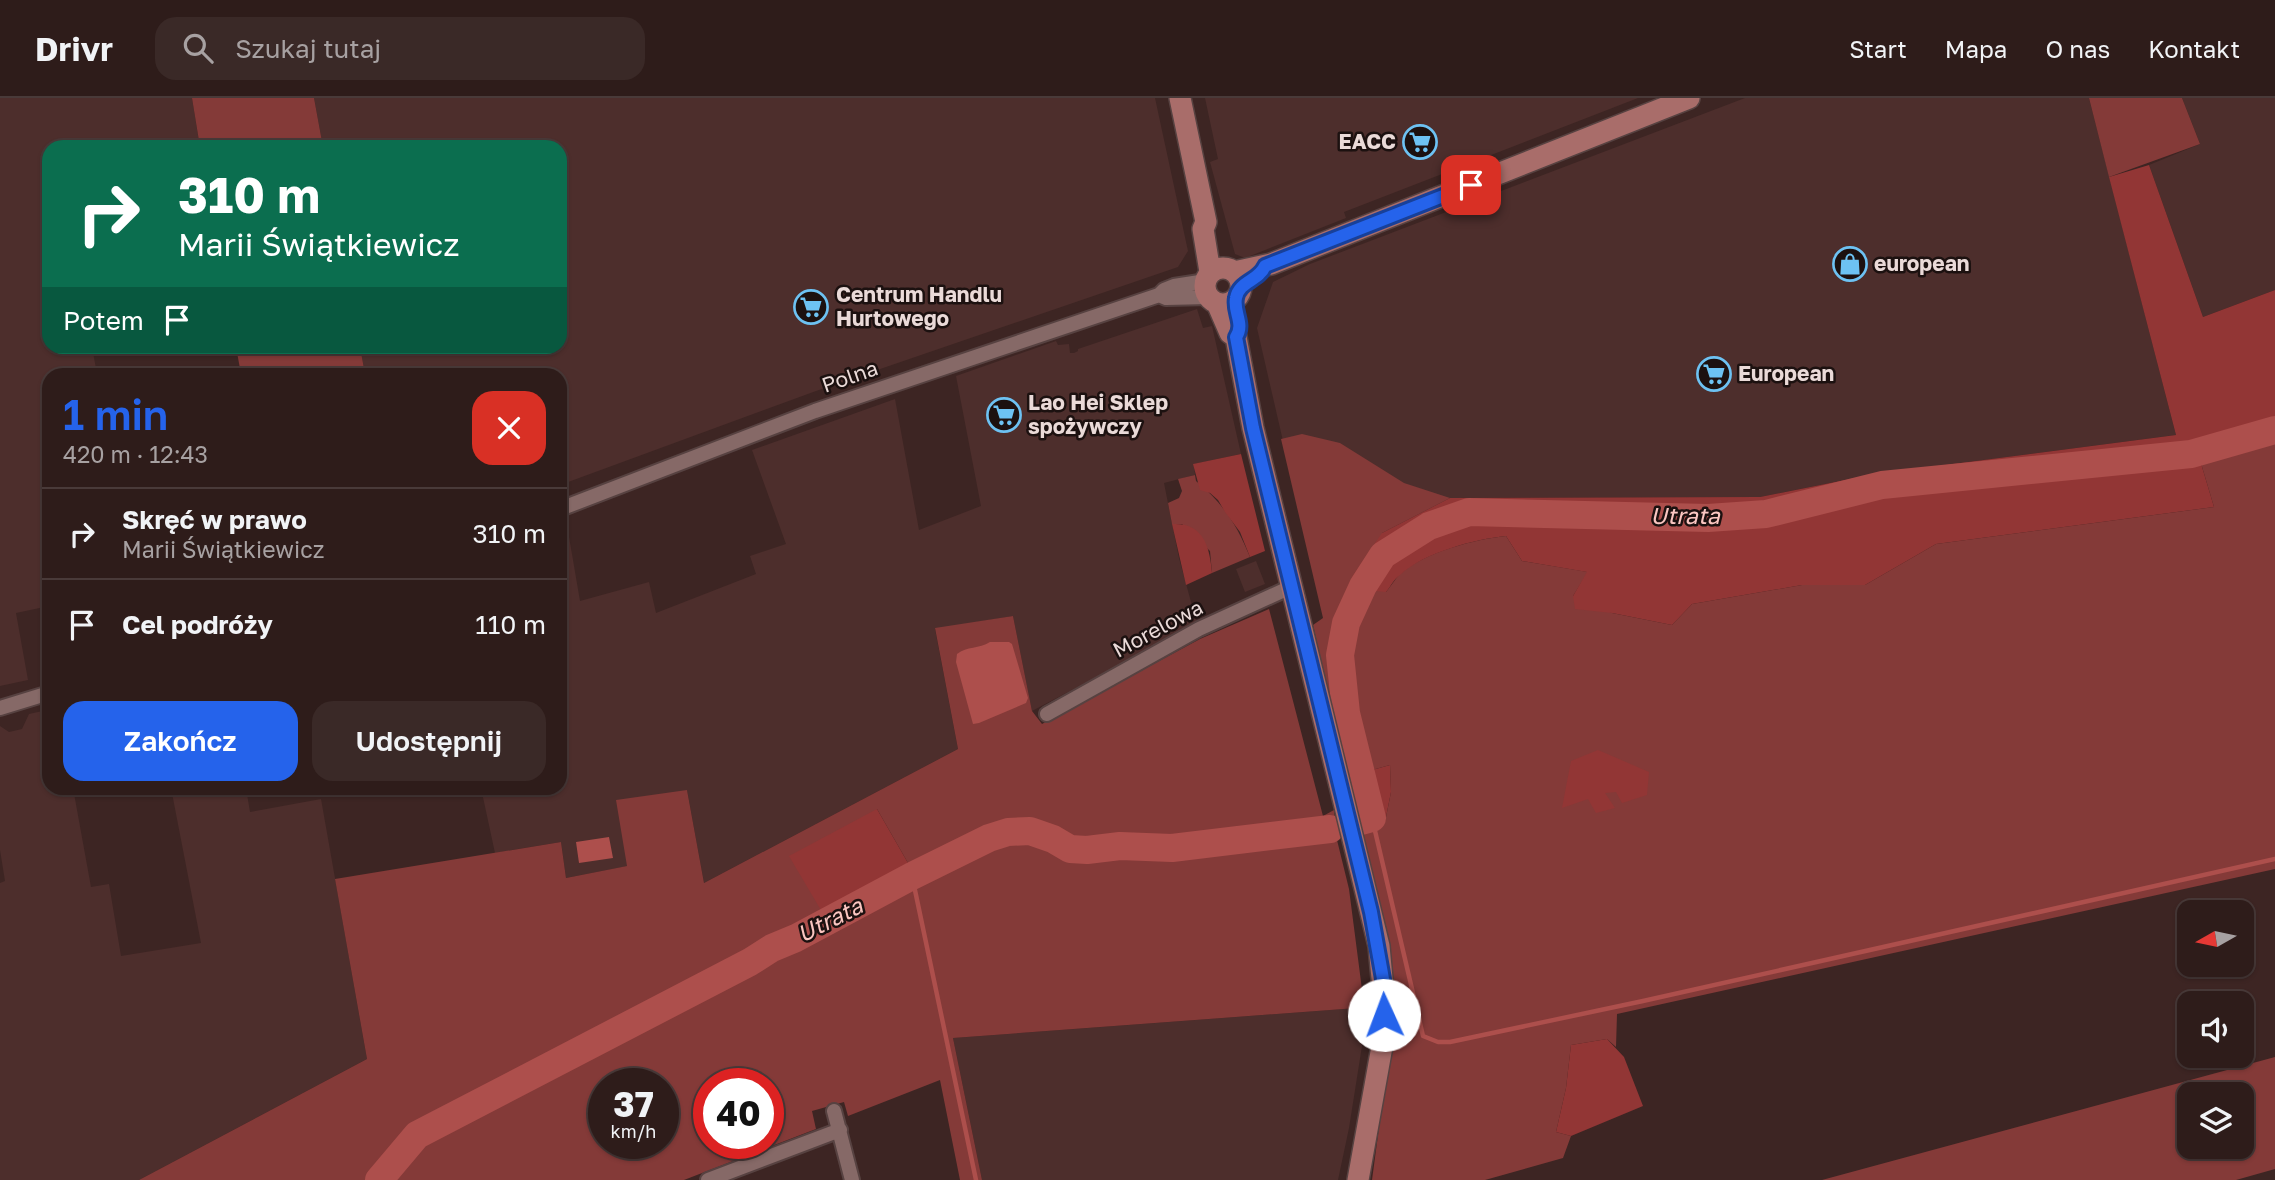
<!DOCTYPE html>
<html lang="pl">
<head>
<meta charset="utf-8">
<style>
  :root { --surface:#2e1c1a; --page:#3a2927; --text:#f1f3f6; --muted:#a7a1a2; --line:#493a39; --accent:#2563eb }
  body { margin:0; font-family:"Golos Text",sans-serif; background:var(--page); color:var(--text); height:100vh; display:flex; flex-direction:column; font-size:26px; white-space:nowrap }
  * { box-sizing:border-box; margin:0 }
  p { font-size:23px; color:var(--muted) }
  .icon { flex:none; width:38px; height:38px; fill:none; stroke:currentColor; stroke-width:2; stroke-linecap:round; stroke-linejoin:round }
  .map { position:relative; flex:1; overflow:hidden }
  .side { position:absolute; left:42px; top:270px; width:525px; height:427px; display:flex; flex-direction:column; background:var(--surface); border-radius:21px; box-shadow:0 2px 5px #0004,0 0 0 2px var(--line) }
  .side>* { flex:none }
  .banner { position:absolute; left:42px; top:42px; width:525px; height:214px; border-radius:21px; box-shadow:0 2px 5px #0004,0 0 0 2px var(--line); background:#0b6e4f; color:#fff; overflow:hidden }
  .needle { width:46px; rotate:261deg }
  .buttons { position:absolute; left:2177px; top:802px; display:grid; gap:14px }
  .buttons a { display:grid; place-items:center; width:77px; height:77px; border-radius:14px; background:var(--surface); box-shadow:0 2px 5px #0004,0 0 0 2px var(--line); font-size:35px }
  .speed { position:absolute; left:588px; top:970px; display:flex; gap:14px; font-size:35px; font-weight:700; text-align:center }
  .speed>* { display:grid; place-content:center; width:91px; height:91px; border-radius:50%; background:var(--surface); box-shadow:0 2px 5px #0004,0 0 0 2px var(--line); line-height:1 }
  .speed small { font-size:18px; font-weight:400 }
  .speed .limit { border:10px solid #d22; background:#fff; color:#111 }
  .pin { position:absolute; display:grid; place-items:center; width:60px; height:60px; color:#fff; margin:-30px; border-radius:14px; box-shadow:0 4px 10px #0006 }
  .me { position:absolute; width:77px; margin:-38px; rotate:358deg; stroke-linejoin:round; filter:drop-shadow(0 0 5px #0008) }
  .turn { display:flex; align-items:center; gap:24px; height:147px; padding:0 21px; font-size:32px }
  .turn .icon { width:91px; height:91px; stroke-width:2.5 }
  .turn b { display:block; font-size:49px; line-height:60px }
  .then { display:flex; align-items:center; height:66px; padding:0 21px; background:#0003; gap:14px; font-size:26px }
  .round { display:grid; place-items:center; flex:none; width:74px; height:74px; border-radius:21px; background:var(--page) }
  .summary { display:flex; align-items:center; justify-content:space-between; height:119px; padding:0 21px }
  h1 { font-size:42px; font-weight:600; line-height:52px; color:var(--accent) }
  .button { display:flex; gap:14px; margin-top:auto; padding:14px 21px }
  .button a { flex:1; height:80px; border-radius:21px; background:var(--accent); color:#fff; font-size:28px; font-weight:600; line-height:80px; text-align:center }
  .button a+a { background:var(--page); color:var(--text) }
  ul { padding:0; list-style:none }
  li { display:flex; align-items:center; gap:21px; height:91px; padding:0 21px; border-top:2px solid var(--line) }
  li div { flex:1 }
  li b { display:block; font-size:26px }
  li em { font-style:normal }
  header { display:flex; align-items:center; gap:42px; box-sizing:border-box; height:98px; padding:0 35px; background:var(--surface); border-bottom:2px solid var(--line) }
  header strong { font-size:33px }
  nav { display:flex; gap:38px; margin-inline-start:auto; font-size:24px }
  .search { width:490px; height:63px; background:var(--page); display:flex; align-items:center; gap:18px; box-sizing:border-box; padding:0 24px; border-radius:21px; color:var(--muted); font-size:26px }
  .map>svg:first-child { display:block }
  .built { fill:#4d2e2c }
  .green { fill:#843a38; fill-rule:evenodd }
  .forest { fill:#923635 }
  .water { fill:#ad4f4c }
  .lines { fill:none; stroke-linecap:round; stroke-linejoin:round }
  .stream { stroke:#ad4f4c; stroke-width:4.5 }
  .river { stroke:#ad4f4c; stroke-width:28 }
  .street-casing { stroke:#574241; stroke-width:18 }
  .secondary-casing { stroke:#574241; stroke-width:24 }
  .street { stroke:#866967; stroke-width:14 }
  .secondary { stroke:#a96d6a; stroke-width:21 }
  .route-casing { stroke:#184099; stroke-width:18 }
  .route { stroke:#2563eb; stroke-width:12 }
  .labels { text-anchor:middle; stroke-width:5; stroke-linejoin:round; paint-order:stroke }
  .poi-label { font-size:21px; font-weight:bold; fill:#eadad8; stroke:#1c1110; text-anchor:start }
  .street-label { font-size:21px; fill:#eadad8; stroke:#1c1110 }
  .water-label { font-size:23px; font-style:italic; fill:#fbc6c1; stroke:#1c1110 }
</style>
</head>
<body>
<header>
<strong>Drivr</strong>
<div class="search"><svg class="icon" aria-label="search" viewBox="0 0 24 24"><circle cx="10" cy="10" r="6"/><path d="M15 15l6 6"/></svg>Szukaj tutaj</div>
<nav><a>Start</a><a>Mapa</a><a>O nas</a><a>Kontakt</a></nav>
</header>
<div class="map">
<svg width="2275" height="1082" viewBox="0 0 2275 1082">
  <rect width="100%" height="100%" fill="#3d2523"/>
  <path class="built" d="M 0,0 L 192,0 L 200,49 L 49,49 L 49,248 L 92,249 L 97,276 L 49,276 L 49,508 L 16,515 L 28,582 L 0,588 Z
    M 314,0 L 1155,0 L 1188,153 L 1178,169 L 816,293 L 560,387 L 560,276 L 365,276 L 360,249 L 560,248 L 560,49 L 323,49 Z
    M 1205,0 L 1638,0 L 1344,114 L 1346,120 L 1245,160 L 1235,156 L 1210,64 L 1218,61 Z
    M 1745,0 L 2089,0 L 2176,337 L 1875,376 L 1760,399 L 1450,400 L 1324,521 L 1257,230 L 1273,184 L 1310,166 Z
    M 2182,0 L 2275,0 L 2275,192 L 2203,219 L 2149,67 L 2200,46 Z
    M 1197,211 L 1203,230 L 1212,228 L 1241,356 L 1194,366 L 1195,377 L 1164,385 L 1179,460 L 1197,526 L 1032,613 L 1013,518 L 935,531 L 958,651 L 704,785 L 687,692 L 628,768 L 566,780 L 561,744 L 495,755 L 481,690 L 560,690 L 560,430 L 567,427 L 580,503 L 649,484 L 656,515 L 756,476 L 750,458 L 786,446 L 752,352 L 895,301 L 919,432 L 981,408 L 956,278 L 1056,243 L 1058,247 L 1069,246 L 1070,255 L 1074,255 L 1078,253 L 1078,251 Z
    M 1256,463 L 1265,486 L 1245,494 L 1236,471 Z
    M 47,612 L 49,613 L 49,690 L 73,690 L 91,789 L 109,786 L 121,858 L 201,845 L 171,690 L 246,690 L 250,714 L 321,701 L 367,961 L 139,1082 L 0,1082 L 0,785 L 5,783 L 0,752 L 0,628 L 9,634 L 22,631 L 29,616 Z
    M 1357,910 L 1357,923 L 1365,929 L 1349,1030 L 1338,1082 L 982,1082 L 953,940 Z"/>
  <path class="green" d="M 192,0 L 314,0 L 323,49 L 200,49 Z
    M 2089,0 L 2182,0 L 2200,46 L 2109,79 Z
    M 236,249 L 360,249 L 365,276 L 241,276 Z
    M 1302,336 L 1340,345 L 1404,385 L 1450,400 L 1382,435 L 1386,494 C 1391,488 1395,481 1400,476 C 1423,455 1475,441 1506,438 L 1522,463 L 1588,474 L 1573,498 L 1612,515 L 1672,527 L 1692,506 L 1802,487 L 1865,487 L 1936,446 L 2214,409 L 2200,362 L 2275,340 L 2275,771 L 1617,916 L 1616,949 L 1607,941 L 1571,947 L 1566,990 L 1556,1034 L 1571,1038 L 1563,1060 L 1485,1082 L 1372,1082 L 1388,962 L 1394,885 L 1386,828 L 1360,731 L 1385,724 L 1391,694 L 1390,667 L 1347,679 L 1313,527 L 1323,520 L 1281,341 Z
    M 1195,377 L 1196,383 C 1223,405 1237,427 1250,459 L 1212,475 L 1210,453 L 1182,426 L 1172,426 L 1168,405 L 1179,400 L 1182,393 L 1178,381 Z
    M 1269,511 L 1323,718 L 1334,712 L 1337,742 L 1349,791 L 1364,907 L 1357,910 L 953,940 L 982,1082 L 960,1082 L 940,982 L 848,1018 L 844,1004 L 812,1013 L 816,1031 L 684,1082 L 139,1082 L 367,961 L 335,781 L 561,744 L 566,780 L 627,768 L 616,702 L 687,692 L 704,785 L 958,651 L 935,530 L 1013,518 L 1032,613 L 1042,626 L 1200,541 ZM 877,711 L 908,765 L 861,792 L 839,812 ZM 604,985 L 663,985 L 663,1045 L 604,1045 ZM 709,985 L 768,985 L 768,1045 L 709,1045 Z
    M 2275,959 L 2275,1071 L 2236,1082 L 1822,1082 ZM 2189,996 L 2242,996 L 2242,1048 L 2189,1048 Z"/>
  <path class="forest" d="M 2149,67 L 2203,219 L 2275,192 L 2275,340 L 2200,362 L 2214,409 L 1936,446 L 1865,487 L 1802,487 L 1692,506 L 1672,527 L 1612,515 L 1575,511 L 1573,498 L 1587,474 L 1522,463 L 1506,438 C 1475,441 1423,455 1400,477 C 1394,481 1391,488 1386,494 L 1376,493 L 1352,479 L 1382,435 L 1450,400 L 1760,399 L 1875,376 L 2176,337 L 2109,79 Z
    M 1241,356 L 1265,453 L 1250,459 L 1240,434 L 1225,414 L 1218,402 L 1210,395 L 1200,392 L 1193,366 Z
    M 1172,426 C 1204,424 1210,450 1212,475 L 1186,487 Z
    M 1598,652 L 1649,674 L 1647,697 L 1622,705 L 1616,694 L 1605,695 L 1615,710 L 1596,715 L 1588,701 L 1562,710 L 1571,663 Z
    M 1390,667 L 1391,694 L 1385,724 L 1360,731 L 1347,679 Z
    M 877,711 L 908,765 L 861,792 L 839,812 L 825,819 L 789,758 Z
    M 1607,941 L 1624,959 L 1643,1008 L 1571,1038 L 1556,1034 L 1566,990 L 1571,947 Z"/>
  <path class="water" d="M 990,544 L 1009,544 L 1012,546 L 1028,600 L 1026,605 L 979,625 L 973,626 L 956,564 L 957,556 C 967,548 979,551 990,544 Z
    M 609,739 L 613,760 L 579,765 L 576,744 Z"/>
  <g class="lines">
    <path class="stream" d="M 1372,720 L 1423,938 L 1438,944 L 1450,944 L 1643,903 L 2275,761
      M 912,778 L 976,1082"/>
    <path class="river" d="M 1361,723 L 1372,720 L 1346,615 L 1340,557 L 1346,525 L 1363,488 L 1383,457 L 1429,428 L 1469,414 L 1708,420 L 1766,416 L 1882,387 L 2191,356 L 2275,332
      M 379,1082 L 417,1037 L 750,864 L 772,850 L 796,840 L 912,778 L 989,740 L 1008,734 L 1030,733 L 1053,741 L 1070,751 L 1087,752 L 1120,748 L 1172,750 L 1330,731"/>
    <g class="street-casing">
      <path id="street" d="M 1159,197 L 1166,200 L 1209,199
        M 560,411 L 815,313 L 1159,197 L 1164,192 L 1174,188 L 1206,183
        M 0,610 L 49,595
        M 1047,616 L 1199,531 L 1291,489
        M 834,1013 L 852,1082
        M 708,1082 L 840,1032"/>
    </g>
    <g class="secondary-casing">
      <path id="secondary" d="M 1180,0 L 1206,124 L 1203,131 L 1210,174
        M1205 188a18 18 0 1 1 36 0a18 18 0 1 1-36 0Z
        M 1234,174 L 1271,166 L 1689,0
        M 1217,205 L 1230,235 L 1236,239 L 1253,330 L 1379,848 L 1384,902 L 1383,943 L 1358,1082"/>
    </g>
    <use href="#street" class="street"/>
    <use href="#secondary" class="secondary"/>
  </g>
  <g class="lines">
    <g class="route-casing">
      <path id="route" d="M 1384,917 L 1383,881 L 1371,814 L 1253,330 L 1236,239 C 1245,226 1233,214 1236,200 C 1239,183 1259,183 1265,168 L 1471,87"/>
    </g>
    <use href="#route" class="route"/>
  </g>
  <defs>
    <g id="supermarket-ring" transform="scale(1.75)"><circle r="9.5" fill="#1c1110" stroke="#6dc2f3" stroke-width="1.5"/><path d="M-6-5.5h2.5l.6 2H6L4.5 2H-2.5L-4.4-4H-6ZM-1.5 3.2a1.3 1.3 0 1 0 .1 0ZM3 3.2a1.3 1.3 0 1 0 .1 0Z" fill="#6dc2f3"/></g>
    <g id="shop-ring" transform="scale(1.75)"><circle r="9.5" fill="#1c1110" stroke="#6dc2f3" stroke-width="1.5"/><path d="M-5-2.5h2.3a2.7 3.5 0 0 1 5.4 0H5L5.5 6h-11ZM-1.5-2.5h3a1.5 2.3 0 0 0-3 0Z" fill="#6dc2f3"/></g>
  </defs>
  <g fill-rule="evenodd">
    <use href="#supermarket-ring" x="1420" y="44"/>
    <use href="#shop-ring" x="1850" y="166"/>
    <use href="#supermarket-ring" x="811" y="209"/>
    <use href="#supermarket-ring" x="1714" y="276"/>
    <use href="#supermarket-ring" x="1004" y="317"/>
  </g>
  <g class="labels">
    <g class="poi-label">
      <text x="1396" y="51" text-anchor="end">EACC</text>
      <text x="1874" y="173">european</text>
      <text x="836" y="204">Centrum Handlu<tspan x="836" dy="24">Hurtowego</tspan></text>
      <text x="1738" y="283">European</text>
      <text x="1028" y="312">Lao Hei Sklep<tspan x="1028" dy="24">spożywczy</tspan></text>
    </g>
    <g class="street-label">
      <text transform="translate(850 279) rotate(-19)" y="7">Polna</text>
      <text transform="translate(1158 531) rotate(-28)" y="7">Morelowa</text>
    </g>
    <g class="water-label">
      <text x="1685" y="426">Utrata</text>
      <text transform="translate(830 822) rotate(-27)" y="8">Utrata</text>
    </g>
  </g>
</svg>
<div class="buttons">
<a><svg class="needle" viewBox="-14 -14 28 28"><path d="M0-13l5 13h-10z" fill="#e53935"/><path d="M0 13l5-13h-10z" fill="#a7a1a2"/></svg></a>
<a><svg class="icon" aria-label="sound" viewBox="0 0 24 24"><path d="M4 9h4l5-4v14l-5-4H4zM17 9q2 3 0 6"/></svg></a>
<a><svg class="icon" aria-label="layers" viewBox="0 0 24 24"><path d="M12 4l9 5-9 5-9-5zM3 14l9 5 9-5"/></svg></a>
</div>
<div class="speed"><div>37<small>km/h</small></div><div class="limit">40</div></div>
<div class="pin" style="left:1471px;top:87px;background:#d93025"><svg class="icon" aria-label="arrive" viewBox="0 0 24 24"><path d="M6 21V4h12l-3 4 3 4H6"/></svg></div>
<svg class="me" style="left:1384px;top:917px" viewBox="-20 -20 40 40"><circle r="19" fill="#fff"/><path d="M0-13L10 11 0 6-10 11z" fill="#2563eb"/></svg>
<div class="banner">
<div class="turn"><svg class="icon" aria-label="right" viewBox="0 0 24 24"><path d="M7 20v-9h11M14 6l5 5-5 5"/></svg><div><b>310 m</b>Marii Świątkiewicz</div></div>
<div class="then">Potem<svg class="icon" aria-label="arrive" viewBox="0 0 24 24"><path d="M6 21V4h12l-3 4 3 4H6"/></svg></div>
</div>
<section class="side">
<div class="summary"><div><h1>1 min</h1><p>420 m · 12:43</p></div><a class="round" style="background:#d93025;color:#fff"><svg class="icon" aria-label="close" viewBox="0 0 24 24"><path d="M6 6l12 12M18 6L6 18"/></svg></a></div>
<ul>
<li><svg class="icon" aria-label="right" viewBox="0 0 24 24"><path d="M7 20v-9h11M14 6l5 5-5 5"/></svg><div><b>Skręć w prawo</b><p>Marii Świątkiewicz</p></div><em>310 m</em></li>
<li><svg class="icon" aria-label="arrive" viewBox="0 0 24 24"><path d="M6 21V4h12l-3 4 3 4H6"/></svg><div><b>Cel podróży</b></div><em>110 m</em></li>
</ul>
<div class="button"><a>Zakończ</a><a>Udostępnij</a></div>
</section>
</div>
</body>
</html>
